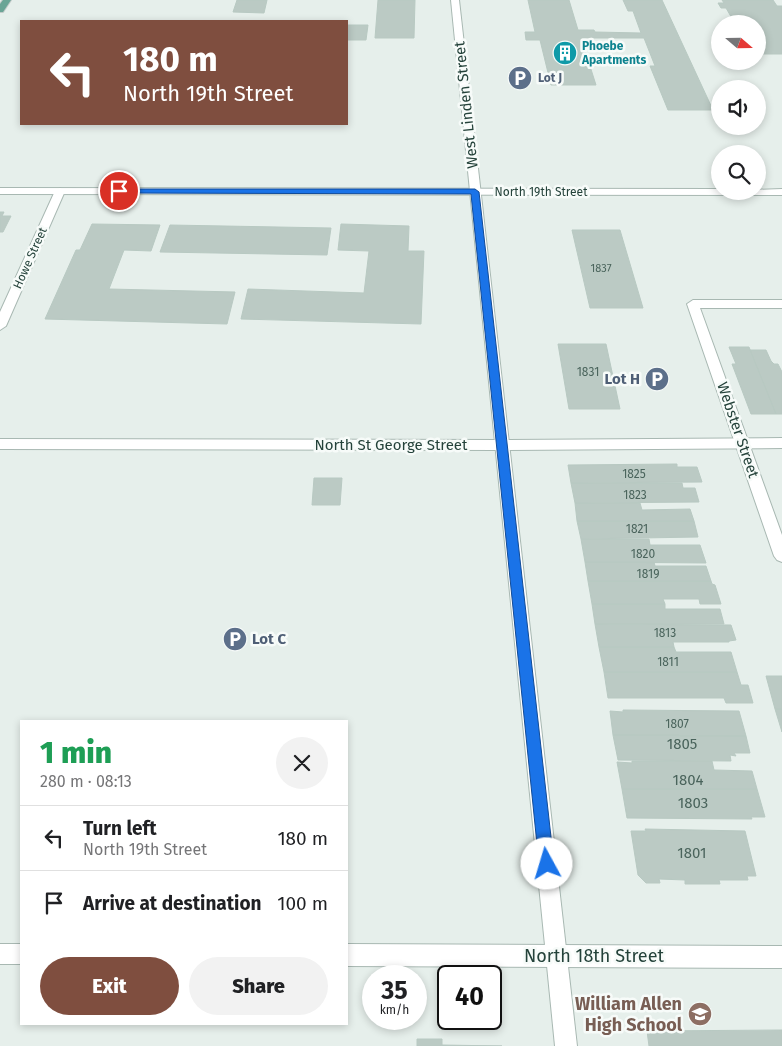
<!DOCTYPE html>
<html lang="en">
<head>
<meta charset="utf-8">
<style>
  :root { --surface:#fff; --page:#f2f2f2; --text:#202124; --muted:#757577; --line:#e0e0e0; --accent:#7f4e3f }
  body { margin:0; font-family:"Fira Sans",sans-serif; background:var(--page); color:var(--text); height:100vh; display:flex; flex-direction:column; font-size:19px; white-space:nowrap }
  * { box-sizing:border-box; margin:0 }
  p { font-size:16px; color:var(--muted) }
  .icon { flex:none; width:28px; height:28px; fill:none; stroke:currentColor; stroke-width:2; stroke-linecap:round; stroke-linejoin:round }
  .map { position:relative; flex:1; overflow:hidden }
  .side { position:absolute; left:20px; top:720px; width:328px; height:305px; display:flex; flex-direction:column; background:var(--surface); border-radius:0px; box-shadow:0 2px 8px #0003 }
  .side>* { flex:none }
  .guide { position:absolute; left:20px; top:20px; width:328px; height:105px; border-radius:0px; box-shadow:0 2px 8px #0003; background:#7f4e3f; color:#fff; overflow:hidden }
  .needle { width:32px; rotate:110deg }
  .tools { position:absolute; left:711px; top:15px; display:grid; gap:10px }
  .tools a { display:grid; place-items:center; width:55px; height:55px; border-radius:50%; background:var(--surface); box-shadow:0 2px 8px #0003; font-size:25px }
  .speed { position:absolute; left:362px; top:965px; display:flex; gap:10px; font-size:25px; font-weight:700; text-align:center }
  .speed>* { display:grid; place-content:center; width:65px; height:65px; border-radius:50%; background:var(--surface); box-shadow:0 2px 8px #0003; line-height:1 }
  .speed small { font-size:12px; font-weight:400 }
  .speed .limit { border:2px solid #111; border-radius:8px; background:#fff; color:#111 }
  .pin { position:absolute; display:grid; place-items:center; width:42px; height:42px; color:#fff; margin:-21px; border:2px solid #fff; border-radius:50%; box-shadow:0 1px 5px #0007 }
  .me { position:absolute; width:55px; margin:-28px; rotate:354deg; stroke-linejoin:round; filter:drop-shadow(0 0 4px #0008) }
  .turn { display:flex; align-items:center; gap:18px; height:105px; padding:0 20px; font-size:22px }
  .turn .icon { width:65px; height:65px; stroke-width:2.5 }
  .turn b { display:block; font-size:35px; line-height:42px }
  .round { display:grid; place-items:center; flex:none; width:52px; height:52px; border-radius:26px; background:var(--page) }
  .head { display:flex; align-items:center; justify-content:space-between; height:85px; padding:0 20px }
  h1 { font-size:30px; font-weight:800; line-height:38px; color:#1e9e55 }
  .cta { display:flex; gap:10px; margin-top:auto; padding:10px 20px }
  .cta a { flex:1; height:58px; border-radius:30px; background:var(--accent); color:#fff; font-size:20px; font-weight:800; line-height:58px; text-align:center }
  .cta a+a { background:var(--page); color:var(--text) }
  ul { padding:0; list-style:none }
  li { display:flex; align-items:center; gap:15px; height:65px; padding:0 20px; border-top:1px solid var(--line) }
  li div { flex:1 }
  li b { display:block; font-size:19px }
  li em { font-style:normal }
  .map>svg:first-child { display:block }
  .building { fill:#bbcac4; stroke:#b8c9c2 }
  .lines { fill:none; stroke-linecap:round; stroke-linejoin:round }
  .service-casing { stroke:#a8b8b2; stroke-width:2 }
  .minor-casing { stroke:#a8b8b2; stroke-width:2 }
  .tertiary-casing { stroke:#a8b8b2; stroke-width:2 }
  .primary-casing { stroke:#c2cac8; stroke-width:2 }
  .service { fill:#fff; fill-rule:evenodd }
  .minor { fill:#fff; fill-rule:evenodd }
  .tertiary { fill:#fff; fill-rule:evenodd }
  .primary { fill:#6aa596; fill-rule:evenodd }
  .route { fill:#1a73e8; stroke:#114b97 }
  .labels { text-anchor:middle; stroke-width:5; stroke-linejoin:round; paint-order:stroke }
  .far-number-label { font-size:11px; fill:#4a645c }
  .far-culture-label { font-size:12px; font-weight:bold; fill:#0d838f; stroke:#f7fbf9; text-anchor:start }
  .far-service-label { font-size:12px; font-weight:bold; fill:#4e5e75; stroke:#f7fbf9; text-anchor:start }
  .far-street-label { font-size:12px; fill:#24423a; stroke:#f7fbf9 }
  .number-label { font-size:12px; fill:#4a645c }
  .street-label { font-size:15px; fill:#24423a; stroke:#f7fbf9 }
  .service-label { font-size:15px; font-weight:bold; fill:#4e5e75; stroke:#f7fbf9; text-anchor:end }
  .near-number-label { font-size:15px; fill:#4a645c }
  .near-street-label { font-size:18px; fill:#24423a; stroke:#f7fbf9 }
  .near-education-label { font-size:18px; font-weight:bold; fill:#785e54; stroke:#f7fbf9; text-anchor:end }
</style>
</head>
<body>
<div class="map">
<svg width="782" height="1046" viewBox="0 0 782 1046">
  <rect width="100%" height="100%" fill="#e6efeb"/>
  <path class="building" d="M 237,0 L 267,0 L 264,13 L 233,12 Z
    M 378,0 L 415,0 L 414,38 L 375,38 Z
    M 528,0 L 569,0 L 578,30 L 594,30 L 595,32 L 641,33 L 633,11 L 628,11 L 623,0 L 662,0 L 713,110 L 668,110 L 650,66 L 655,66 L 644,38 L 581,38 L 596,85 L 551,85 L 540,40 L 526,40 L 525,32 L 535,32 Z
    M 722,0 L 773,0 L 777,6 L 782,6 L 782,54 L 760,54 L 758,49 L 758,24 L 730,24 L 728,20 L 733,20 L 726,8 L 721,8 L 718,3 L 724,3 Z
    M 346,25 L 368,25 L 366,40 L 346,40 Z
    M 0,212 L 4,212 L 2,216 L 11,216 L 3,232 L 0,232 Z
    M 92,224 L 160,225 L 151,251 L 124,250 L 109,289 L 235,292 L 227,324 L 45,319 L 76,250 L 80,250 Z
    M 341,224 L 409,226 L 408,251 L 424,251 L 421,324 L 241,319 L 248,289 L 364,293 L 369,251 L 338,250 Z
    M 170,225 L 331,228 L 327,255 L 160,252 Z
    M 572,230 L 620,230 L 643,308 L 590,308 Z
    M 558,344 L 606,344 L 620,409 L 569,409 Z
    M 729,347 L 749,347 L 776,414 L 751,414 L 732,364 L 736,364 Z
    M 750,350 L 766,350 L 771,361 L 774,364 L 778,364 L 782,372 L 782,414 L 776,414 Z
    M 677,464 L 677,467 L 697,467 L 702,482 L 571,483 L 568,465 Z
    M 314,478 L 342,478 L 340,505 L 312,505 Z
    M 571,483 L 682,483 L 683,488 L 695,488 L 699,502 L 575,503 Z
    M 575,503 L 640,503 L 642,510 L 690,509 L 694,521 L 577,521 Z
    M 577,521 L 694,521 L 698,537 L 581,539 Z
    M 581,539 L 649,539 L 650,545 L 700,545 L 706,563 L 585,562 Z
    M 585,562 L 654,562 L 655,566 L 706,566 L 711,581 L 588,581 Z
    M 588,581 L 711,581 L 712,584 L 715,585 L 721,604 L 700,604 L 699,599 L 663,599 L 665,604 L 592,604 Z
    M 592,604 L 665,604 L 665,609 L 720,609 L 724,624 L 595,624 Z
    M 595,624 L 731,625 L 736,640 L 729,641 L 729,642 L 673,642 L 674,647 L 599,647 Z
    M 599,647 L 674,647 L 676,652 L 731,652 L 737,672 L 604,672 Z
    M 604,672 L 737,672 L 741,685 L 748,685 L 753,703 L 726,703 L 724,698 L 608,698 Z
    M 766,676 L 782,676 L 782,709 L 775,709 Z
    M 775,709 L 782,709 L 782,732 Z
    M 623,710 L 739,711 L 746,736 L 613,735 L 610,711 L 623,712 Z
    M 613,735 L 746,736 L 750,753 L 734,753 L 736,756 L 730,755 L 731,761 L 618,760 Z
    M 632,761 L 712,761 L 714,770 L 752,771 L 757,789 L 622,789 L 617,762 L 632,763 Z
    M 622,789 L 757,789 L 765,817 L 751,817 L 752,819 L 627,818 Z
    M 645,829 L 745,831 L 756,876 L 747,876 L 748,880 L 719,880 L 720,884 L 685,884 L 685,880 L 659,879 L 660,883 L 646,883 L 638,875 L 631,831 L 646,831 Z
    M 782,1030 L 782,1046 L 649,1046 L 647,1031 Z
    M 417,1039 L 442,1039 L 442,1045 L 502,1046 L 417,1046 Z"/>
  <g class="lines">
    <g class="service-casing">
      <path id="service" d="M 60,188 L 65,191 L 6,326 L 0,330 L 0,312 L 55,191 Z
        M 693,300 L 782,300 L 782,308 L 700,308 L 782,535 L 782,562 L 777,560 L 774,556 L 687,304 Z"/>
    </g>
    <g class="minor-casing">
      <path id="minor" d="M 0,188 L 720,189 L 720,191 L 782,189 L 782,195 L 0,194 Z
        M 782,438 L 782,448 L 502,450 L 0,449 L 0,439 L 502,440 Z
        M 0,944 L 21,944 L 21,964 L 0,964 Z
        M 346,944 L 782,946 L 782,968 L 346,966 Z"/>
    </g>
    <g class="tertiary-casing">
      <path id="tertiary" d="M 451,0 L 459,0 L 577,1046 L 555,1046 Z"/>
    </g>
    <g class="primary-casing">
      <path id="primary" d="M 3,0 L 11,0 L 3,12 L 0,12 L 0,4 Z"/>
    </g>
    <use href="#service" class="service"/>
    <use href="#minor" class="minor"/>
    <use href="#tertiary" class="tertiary"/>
    <use href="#primary" class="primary"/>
  </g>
  <path class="route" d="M 116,189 L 475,189 L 479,192 L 554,864 L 552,869 L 547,871 L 541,869 L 539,864 L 471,194 L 119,193 L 116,192 Z"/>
  <defs>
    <g id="building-disc" transform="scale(1.25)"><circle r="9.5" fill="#0f9aa8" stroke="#f7fbf9"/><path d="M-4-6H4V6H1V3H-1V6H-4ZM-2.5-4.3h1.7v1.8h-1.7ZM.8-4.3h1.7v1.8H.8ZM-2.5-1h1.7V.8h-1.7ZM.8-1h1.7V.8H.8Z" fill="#fff"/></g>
    <g id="parking-disc" transform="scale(1.25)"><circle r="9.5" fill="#5c6f8a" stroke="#f7fbf9"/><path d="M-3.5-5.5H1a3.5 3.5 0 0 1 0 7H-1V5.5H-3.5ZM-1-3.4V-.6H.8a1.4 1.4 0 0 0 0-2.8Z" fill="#fff"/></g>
    <g id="school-disc" transform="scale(1.25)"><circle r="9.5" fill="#8d6e63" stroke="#f7fbf9"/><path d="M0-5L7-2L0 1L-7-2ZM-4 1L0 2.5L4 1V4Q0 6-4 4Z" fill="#fff"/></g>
  </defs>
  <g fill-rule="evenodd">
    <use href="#building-disc" x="565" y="53"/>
    <use href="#parking-disc" x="520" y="78"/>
    <use href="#parking-disc" x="657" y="379"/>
    <use href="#parking-disc" x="235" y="639"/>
    <use href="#school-disc" x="700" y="1014"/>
  </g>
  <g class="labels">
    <g class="far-number-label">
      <text x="601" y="272">1837</text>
    </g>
    <g class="far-culture-label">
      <text x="582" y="50">Phoebe<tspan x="582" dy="14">Apartments</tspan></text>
    </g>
    <g class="far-service-label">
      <text x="538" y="82">Lot J</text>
    </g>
    <g class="far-street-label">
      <text x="541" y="196">North 19th Street</text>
      <text transform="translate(30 258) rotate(-66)" y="4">Howe Street</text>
    </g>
    <g class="number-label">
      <text x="588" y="376">1831</text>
      <text x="634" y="478">1825</text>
      <text x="635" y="499">1823</text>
      <text x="637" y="533">1821</text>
      <text x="643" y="558">1820</text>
      <text x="648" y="578">1819</text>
      <text x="665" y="637">1813</text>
      <text x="668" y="666">1811</text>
      <text x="677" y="728">1807</text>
    </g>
    <g class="street-label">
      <text transform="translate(466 105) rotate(-96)" y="5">West Linden Street</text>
      <text transform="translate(738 430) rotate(71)" y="5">Webster Street</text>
      <text x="391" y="450">North St George Street</text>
    </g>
    <g class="service-label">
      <text x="640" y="384">Lot H</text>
      <text x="252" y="644" text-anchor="start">Lot C</text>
    </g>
    <g class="near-number-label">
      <text x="682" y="749">1805</text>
      <text x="688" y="785">1804</text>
      <text x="693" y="808">1803</text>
      <text x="692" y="858">1801</text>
    </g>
    <g class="near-street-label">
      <text x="594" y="962">North 18th Street</text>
    </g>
    <g class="near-education-label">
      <text x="682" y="1010">William Allen<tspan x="682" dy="21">High School</tspan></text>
    </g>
  </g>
</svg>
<div class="tools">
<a><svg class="needle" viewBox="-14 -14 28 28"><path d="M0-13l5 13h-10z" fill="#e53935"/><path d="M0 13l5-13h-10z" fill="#757577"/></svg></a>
<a><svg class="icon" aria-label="sound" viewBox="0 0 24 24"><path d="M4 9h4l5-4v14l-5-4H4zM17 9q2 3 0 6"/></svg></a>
<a><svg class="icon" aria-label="search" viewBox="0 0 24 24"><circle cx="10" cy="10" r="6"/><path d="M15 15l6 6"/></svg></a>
</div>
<div class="speed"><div>35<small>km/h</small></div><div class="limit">40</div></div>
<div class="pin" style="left:119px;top:191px;background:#d93025"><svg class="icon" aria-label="arrive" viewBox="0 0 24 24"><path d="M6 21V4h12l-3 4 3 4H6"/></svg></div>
<svg class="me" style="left:547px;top:864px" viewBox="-20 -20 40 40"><circle r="19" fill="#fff"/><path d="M0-13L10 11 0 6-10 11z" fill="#1a73e8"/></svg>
<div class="guide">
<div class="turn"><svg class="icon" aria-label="left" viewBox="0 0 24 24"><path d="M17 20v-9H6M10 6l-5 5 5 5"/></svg><div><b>180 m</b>North 19th Street</div></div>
</div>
<section class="side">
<div class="head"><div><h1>1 min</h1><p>280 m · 08:13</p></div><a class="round"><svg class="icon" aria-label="close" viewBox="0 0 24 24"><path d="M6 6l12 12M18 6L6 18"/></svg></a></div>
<ul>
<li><svg class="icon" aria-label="left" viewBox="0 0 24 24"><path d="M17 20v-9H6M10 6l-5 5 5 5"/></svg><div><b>Turn left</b><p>North 19th Street</p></div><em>180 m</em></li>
<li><svg class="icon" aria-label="arrive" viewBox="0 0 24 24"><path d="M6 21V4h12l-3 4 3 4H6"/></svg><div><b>Arrive at destination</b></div><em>100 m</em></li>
</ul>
<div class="cta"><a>Exit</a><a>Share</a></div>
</section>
</div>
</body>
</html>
